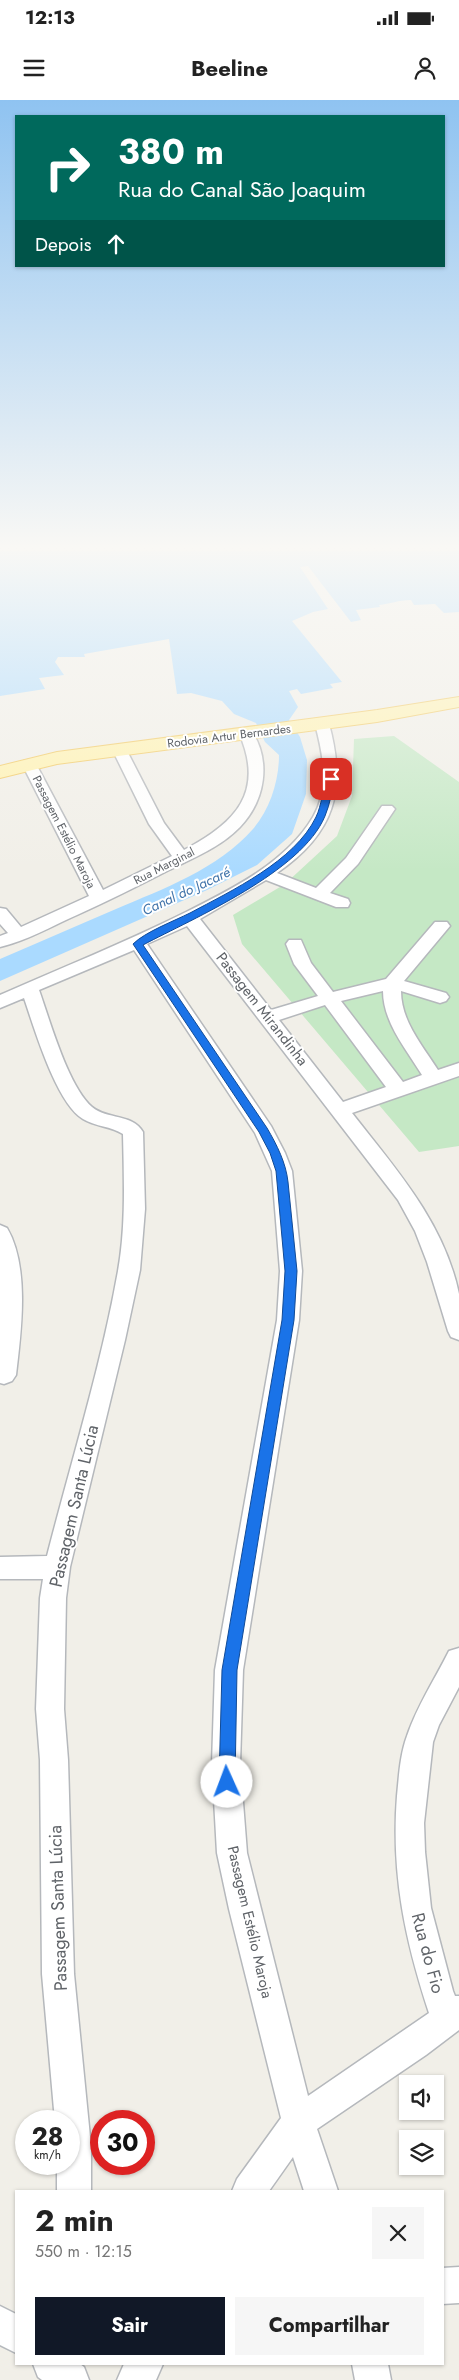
<!DOCTYPE html>
<html lang="pt">
<head>
<meta charset="utf-8">
<style>
  :root { --surface:#fff; --page:#f6f6f6; --text:#222; --muted:#767676; --accent:#111827 }
  body { margin:0; font-family:Jost,sans-serif; background:var(--page); color:var(--text); height:100vh; display:flex; flex-direction:column; font-size:19px; white-space:nowrap }
  * { box-sizing:border-box; margin:0 }
  p { font-size:16px; color:var(--muted) }
  .icon { flex:none; width:28px; height:28px; fill:none; stroke:currentColor; stroke-width:2; stroke-linecap:round; stroke-linejoin:round }
  .map { position:relative; flex:1; overflow:hidden }
  .panel { position:absolute; left:15px; top:2090px; width:429px; height:175px; display:flex; flex-direction:column; background:var(--surface); border-radius:0px; box-shadow:0 1px 4px #0004 }
  .panel>* { flex:none }
  .banner { position:absolute; left:15px; top:15px; width:430px; height:152px; border-radius:0px; box-shadow:0 1px 4px #0004; background:#00695c; color:#fff; overflow:hidden }
  .tools { position:absolute; left:399px; top:1975px; display:grid; gap:10px }
  .tools a { display:grid; place-items:center; width:45px; height:45px; border-radius:0px; background:var(--surface); box-shadow:0 1px 4px #0004; font-size:25px }
  .speed { position:absolute; left:15px; top:2010px; display:flex; gap:10px; font-size:25px; font-weight:700; text-align:center }
  .speed>* { display:grid; place-content:center; width:65px; height:65px; border-radius:50%; background:var(--surface); box-shadow:0 1px 4px #0004; line-height:1 }
  .speed small { font-size:12px; font-weight:400 }
  .speed .limit { border:8px solid #d22; background:#fff; color:#111 }
  .pin { position:absolute; display:grid; place-items:center; width:42px; height:42px; color:#fff; margin:-21px; border-radius:10px; box-shadow:0 2px 8px #0006 }
  .me { position:absolute; width:55px; margin:-28px; rotate:358deg; stroke-linejoin:round; filter:drop-shadow(0 0 4px #0008) }
  .turn { display:flex; align-items:center; gap:18px; height:105px; padding:0 20px; font-size:22px }
  .turn .icon { width:65px; height:65px; stroke-width:2.5 }
  .turn b { display:block; font-size:35px; line-height:42px }
  .then { display:flex; align-items:center; height:48px; padding:0 20px; background:#0003; gap:10px; font-size:19px }
  .round { display:grid; place-items:center; flex:none; width:52px; height:52px; border-radius:0px; background:var(--page) }
  .summary { display:flex; align-items:center; justify-content:space-between; height:85px; padding:0 20px }
  h1 { font-size:30px; font-weight:700; line-height:38px }
  .action { display:flex; gap:10px; margin-top:auto; padding:10px 20px }
  .action a { flex:1; height:58px; border-radius:0px; background:var(--accent); color:#fff; font-size:20px; font-weight:700; line-height:58px; text-align:center }
  .action a+a { background:var(--page); color:var(--text) }
  .status { display:flex; justify-content:space-between; align-items:center; height:35px; padding:0 25px; background:var(--surface); direction:ltr }
  .status svg { height:14px; fill:currentColor }
  header { display:flex; justify-content:space-between; align-items:center; height:65px; padding:0 20px; background:var(--surface); font-size:22px; font-weight:700 }
  .map>svg:first-child { display:block }
  .green { fill:#c5e8c5 }
  .water { fill:#aadaff }
  .lines { fill:none; stroke-linecap:round; stroke-linejoin:round }
  .minor-casing { stroke:#b5b8bc; stroke-width:3 }
  .major-casing { stroke:#f2c960; stroke-width:2 }
  .minor { fill:#fff; fill-rule:evenodd }
  .major { fill:#fff2af; fill-rule:evenodd }
  .route { fill:#1a73e8; stroke:#114b97 }
  .labels { text-anchor:middle; stroke-width:4; stroke-linejoin:round; paint-order:stroke }
  .far-street-label { font-size:12px; fill:#5f6368; stroke:#fff }
  .far-water-label { font-size:14px; font-style:italic; fill:#4174aa; stroke:#fff }
  .street-label { font-size:15px; fill:#5f6368; stroke:#fff }
  .near-street-label { font-size:18px; fill:#5f6368; stroke:#fff }
</style>
</head>
<body>
<div class="status"><b>12:13</b><svg viewBox="0 0 49 12"><path d="M0 12V9h3v3zM5 12V6h3v6zM10 12V3h3v9zM15 12V0h3v12zM26 1h20v11H26zM47 4h2v5h-2z"/></svg></div>
<header><svg class="icon" aria-label="menu" viewBox="0 0 24 24"><path d="M4 6h16M4 12h16M4 18h16"/></svg>Beeline<svg class="icon" aria-label="person" viewBox="0 0 24 24"><circle cx="12" cy="8" r="4"/><path d="M4 21q1-7 8-7t8 7"/></svg></header>
<div class="map">
<svg width="459" height="2280" viewBox="0 0 459 2280">
  <rect width="100%" height="100%" fill="#f1efe8"/>
  <path class="green" d="M 394,636 L 459,682 L 459,1046 L 419,1052 L 242,844 L 233,815 L 285,784 L 337,736 L 352,696 L 354,639 Z"/>
  <path class="water" d="M 0,451 L 459,451 L 459,512 L 444,513 L 435,504 L 414,505 L 411,500 C 398,500 390,504 379,505 L 380,507 L 356,510 L 361,520 L 351,522 L 308,466 L 300,467 L 328,509 L 313,512 L 292,521 L 342,582 L 330,584 L 333,588 L 301,594 L 297,589 L 289,591 L 298,607 L 289,620 L 300,637 L 307,660 L 306,694 L 292,734 L 257,765 L 207,790 L 0,881 L 0,859 C 39,842 77,826 116,809 C 163,789 218,769 253,729 C 270,709 279,681 279,655 L 265,642 L 256,623 L 234,614 L 222,601 L 191,593 L 177,594 L 169,539 L 84,554 L 85,557 L 58,557 L 55,562 L 64,575 L 39,578 L 45,589 L 0,596 Z"/>
  <g class="lines">
    <g class="minor-casing">
      <path id="minor" d="M 322,620 L 329,624 C 347,690 335,733 277,773 L 316,788 L 346,758 L 382,706 L 392,706 L 395,709 L 358,764 L 330,793 L 348,799 L 350,803 L 348,807 L 336,807 L 266,780 L 200,819 L 271,910 L 318,896 L 294,864 L 286,844 L 289,840 L 301,840 L 311,863 L 333,892 L 386,879 L 435,822 L 447,822 L 450,826 L 404,881 L 446,893 L 449,897 L 446,901 L 440,903 L 401,891 C 401,921 422,945 438,970 L 459,963 L 459,976 L 352,1013 C 395,1068 444,1122 459,1194 C 459,1208 459,1225 459,1240 L 451,1237 L 448,1231 L 427,1162 L 415,1131 L 398,1100 L 187,826 L 147,844 L 271,1026 L 285,1053 L 292,1071 L 302,1171 L 299,1220 L 243,1570 L 240,1664 L 247,1753 L 308,1996 L 429,1913 C 405,1840 391,1774 397,1696 C 399,1676 400,1655 407,1636 C 417,1606 435,1579 449,1551 L 459,1548 L 459,1587 L 439,1625 L 433,1642 L 424,1723 L 425,1752 L 431,1808 L 453,1891 L 455,1896 L 459,1896 L 459,1930 L 426,1955 L 317,2029 L 338,2091 L 304,2091 L 293,2057 L 269,2091 L 232,2091 L 237,2079 L 281,2018 L 229,1809 L 217,1753 L 212,1664 L 215,1570 L 277,1220 L 280,1171 L 272,1071 L 255,1033 L 134,850 L 39,890 C 50,921 68,986 92,1007 C 107,1020 132,1013 143,1032 L 145,1109 L 140,1170 L 125,1240 L 70,1467 L 66,1498 L 64,1609 L 68,1660 L 74,1874 L 91,2047 L 91,2091 L 57,2091 L 57,2064 L 69,2064 L 69,2021 L 55,2021 L 42,1874 L 40,1660 L 36,1609 L 40,1498 L 43,1479 L 0,1479 L 0,1457 L 47,1456 C 71,1362 101,1267 118,1171 C 126,1126 124,1080 123,1034 C 111,1026 96,1027 83,1019 C 56,1003 34,927 24,898 L 0,908 L 0,895 C 61,868 124,843 184,813 C 230,790 286,763 313,717 C 330,688 323,654 315,624 ZM 383,891 C 383,922 406,949 422,975 L 403,982 L 341,901 ZM 325,905 L 386,987 L 343,1002 L 279,920 Z
        M 246,629 L 251,630 C 272,661 265,701 240,727 C 221,747 193,758 169,770 C 138,786 108,801 77,815 C 52,826 26,841 0,847 L 0,836 L 8,833 L 0,824 L 0,808 L 6,809 L 21,827 L 89,796 L 22,664 L 24,661 L 29,660 L 36,664 L 103,790 L 172,756 L 149,724 L 112,649 L 114,646 L 119,645 L 126,649 L 164,723 L 184,750 C 236,723 265,692 239,633 Z
        M 0,1125 L 7,1128 C 30,1167 21,1232 16,1275 L 12,1281 L 4,1284 L 0,1283 Z
        M 459,2167 L 459,2203 L 442,2204 L 442,2168 Z
        M 0,2206 L 16,2214 L 16,2253 L 0,2245 Z
        M 33,2264 L 80,2264 L 84,2267 L 89,2280 L 42,2280 L 38,2277 Z
        M 124,2264 L 163,2264 L 156,2280 L 117,2280 Z
        M 352,2264 L 388,2264 L 391,2280 L 355,2280 Z"/>
    </g>
    <g class="major-casing">
      <path id="major" d="M 459,597 L 459,607 L 377,622 L 57,664 L 0,678 L 0,666 L 57,652 L 377,610 Z"/>
    </g>
    <use href="#minor" class="minor"/>
    <use href="#major" class="major"/>
  </g>
  <linearGradient id="sky" x2="0" y2="1"><stop stop-color="#8fc3f1"/><stop offset="0.58" stop-color="#f9f8f5"/><stop offset="1" stop-color="#f9f8f5" stop-opacity="0"/></linearGradient>
  <rect width="459" height="771" fill="url(#sky)"/>
  <path class="route" d="M 328,677 L 335,679 C 332,691 330,704 325,716 C 302,772 194,818 143,845 L 267,1028 C 277,1045 286,1063 288,1082 L 297,1171 L 294,1220 L 237,1570 L 235,1682 L 233,1687 L 227,1689 L 222,1687 L 219,1682 L 222,1570 L 282,1220 L 285,1171 L 276,1071 L 270,1053 L 259,1032 L 133,844 C 145,832 174,821 190,813 C 231,791 295,761 316,717 C 322,705 322,689 328,677 Z"/>
  <g class="labels">
    <g class="far-street-label">
      <text transform="translate(229 636) rotate(-7)" y="4">Rodovia Artur Bernardes</text>
      <text transform="translate(64 732) rotate(63)" y="4">Passagem Estélio Maroja</text>
      <text transform="translate(164 766) rotate(-27)" y="4">Rua Marginal</text>
    </g>
    <g class="far-water-label">
      <text transform="translate(186 791) rotate(-25)" y="5">Canal do Jacaré</text>
    </g>
    <g class="street-label">
      <text transform="translate(262 909) rotate(52)" y="5">Passagem Mirandinha</text>
      <text transform="translate(250 1822) rotate(77)" y="5">Passagem Estélio Maroja</text>
    </g>
    <g class="near-street-label">
      <text transform="translate(74 1406) rotate(-77)" y="6">Passagem Santa Lúcia</text>
      <text transform="translate(58 1808) rotate(-92)" y="6">Passagem Santa Lúcia</text>
      <text transform="translate(428 1853) rotate(75)" y="6">Rua do Fio</text>
    </g>
  </g>
</svg>
<div class="tools">
<a><svg class="icon" aria-label="sound" viewBox="0 0 24 24"><path d="M4 9h4l5-4v14l-5-4H4zM17 9q2 3 0 6"/></svg></a>
<a><svg class="icon" aria-label="layers" viewBox="0 0 24 24"><path d="M12 4l9 5-9 5-9-5zM3 14l9 5 9-5"/></svg></a>
</div>
<div class="speed"><div>28<small>km/h</small></div><div class="limit">30</div></div>
<div class="pin" style="left:331px;top:679px;background:#d93025"><svg class="icon" aria-label="arrive" viewBox="0 0 24 24"><path d="M6 21V4h12l-3 4 3 4H6"/></svg></div>
<svg class="me" style="left:227px;top:1682px" viewBox="-20 -20 40 40"><circle r="19" fill="#fff"/><path d="M0-13L10 11 0 6-10 11z" fill="#1a73e8"/></svg>
<div class="banner">
<div class="turn"><svg class="icon" aria-label="right" viewBox="0 0 24 24"><path d="M7 20v-9h11M14 6l5 5-5 5"/></svg><div><b>380 m</b>Rua do Canal São Joaquim</div></div>
<div class="then">Depois<svg class="icon" aria-label="ahead" viewBox="0 0 24 24"><path d="M12 20V5M6 11l6-6 6 6"/></svg></div>
</div>
<section class="panel">
<div class="summary"><div><h1>2 min</h1><p>550 m · 12:15</p></div><a class="round"><svg class="icon" aria-label="close" viewBox="0 0 24 24"><path d="M6 6l12 12M18 6L6 18"/></svg></a></div>
<div class="action"><a>Sair</a><a>Compartilhar</a></div>
</section>
</div>
</body>
</html>
